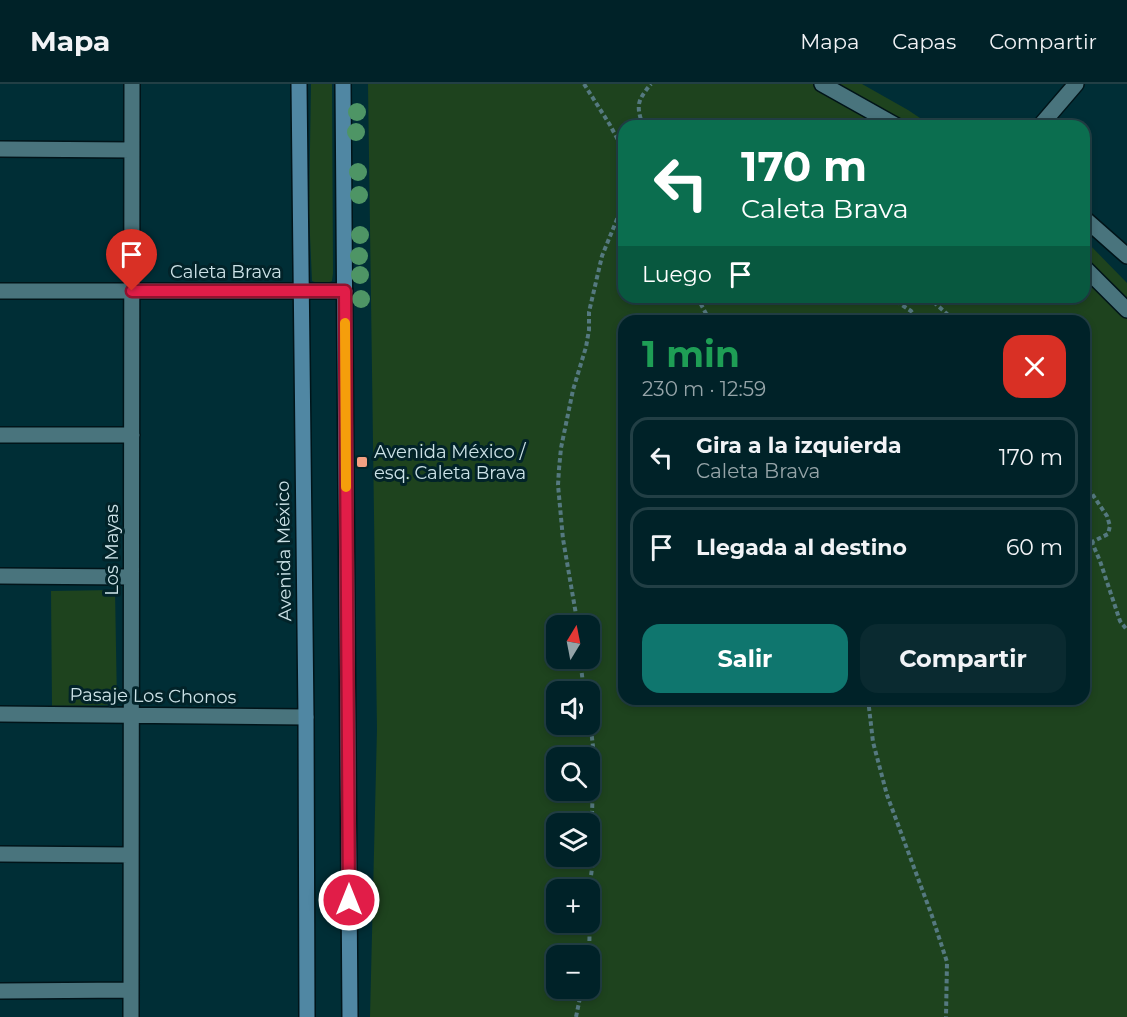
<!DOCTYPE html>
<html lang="es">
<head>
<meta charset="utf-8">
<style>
  :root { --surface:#002228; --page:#0a2a30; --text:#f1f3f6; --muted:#95a4a8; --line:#223f45; --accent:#0f766e }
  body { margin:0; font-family:Montserrat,sans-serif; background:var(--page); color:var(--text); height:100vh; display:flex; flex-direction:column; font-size:22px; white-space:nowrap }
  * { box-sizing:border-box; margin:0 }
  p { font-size:20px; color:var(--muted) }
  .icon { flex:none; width:33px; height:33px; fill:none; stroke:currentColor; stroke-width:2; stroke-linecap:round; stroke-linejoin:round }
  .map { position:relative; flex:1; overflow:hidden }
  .sheet { position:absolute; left:618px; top:231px; width:472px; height:390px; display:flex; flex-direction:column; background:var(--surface); border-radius:18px; box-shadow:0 3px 9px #0003,0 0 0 2px var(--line) }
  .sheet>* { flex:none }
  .top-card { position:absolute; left:618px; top:36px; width:472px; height:183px; border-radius:18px; box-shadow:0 3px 9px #0003,0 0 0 2px var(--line); background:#0b6e4f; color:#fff; overflow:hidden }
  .needle { width:39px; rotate:10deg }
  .buttons { position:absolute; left:546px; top:531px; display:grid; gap:12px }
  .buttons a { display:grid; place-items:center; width:54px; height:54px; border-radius:12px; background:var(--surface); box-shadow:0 3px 9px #0003,0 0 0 2px var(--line); font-size:30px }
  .pin { position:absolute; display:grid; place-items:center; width:51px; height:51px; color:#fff; margin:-62px -26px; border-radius:50% 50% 50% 0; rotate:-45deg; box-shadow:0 0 6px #0007 }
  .pin .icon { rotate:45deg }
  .me { position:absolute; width:66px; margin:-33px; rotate:0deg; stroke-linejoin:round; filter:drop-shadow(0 0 4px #0008) }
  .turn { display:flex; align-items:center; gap:21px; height:126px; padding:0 24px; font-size:27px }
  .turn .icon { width:78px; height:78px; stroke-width:2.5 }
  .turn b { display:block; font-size:42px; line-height:51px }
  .then { display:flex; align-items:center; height:57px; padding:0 24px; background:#0003; gap:12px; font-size:22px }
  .round { display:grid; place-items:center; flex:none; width:63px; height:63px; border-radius:18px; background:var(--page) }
  .overview { display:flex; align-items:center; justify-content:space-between; height:102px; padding:0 24px }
  h1 { font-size:36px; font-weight:700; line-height:45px; color:#1e9e55 }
  .action { display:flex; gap:12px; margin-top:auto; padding:12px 24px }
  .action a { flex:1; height:69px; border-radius:18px; background:var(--accent); color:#fff; font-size:24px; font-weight:700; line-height:69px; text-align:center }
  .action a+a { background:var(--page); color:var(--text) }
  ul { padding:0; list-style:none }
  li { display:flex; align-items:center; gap:18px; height:81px; margin:0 12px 9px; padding:0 12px; border:3px solid var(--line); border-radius:18px }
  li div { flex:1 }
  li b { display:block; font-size:22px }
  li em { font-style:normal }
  header { display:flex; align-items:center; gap:36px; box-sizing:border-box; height:84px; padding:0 30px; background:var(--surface); border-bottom:2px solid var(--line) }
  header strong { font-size:28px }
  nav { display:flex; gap:33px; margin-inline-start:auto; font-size:21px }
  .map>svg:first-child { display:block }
  .green { fill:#1e431e; fill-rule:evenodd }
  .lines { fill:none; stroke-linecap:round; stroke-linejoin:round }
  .minor-casing { stroke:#011419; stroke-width:18 }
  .secondary-casing { stroke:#011419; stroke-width:18 }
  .path { stroke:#557980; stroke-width:4; stroke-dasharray:4.5 3; stroke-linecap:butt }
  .minor { stroke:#49747d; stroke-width:15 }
  .secondary { stroke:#5087a3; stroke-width:15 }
  .tree { fill:#4e9565 }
  .route-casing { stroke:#92132f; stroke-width:15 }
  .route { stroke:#e11d48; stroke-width:10 }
  .slow { stroke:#f59e0b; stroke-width:10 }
  .poi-dot { fill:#f3a082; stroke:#022329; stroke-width:2 }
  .labels { text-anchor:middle; stroke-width:6; stroke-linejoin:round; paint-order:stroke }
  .street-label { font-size:18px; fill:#cce2e7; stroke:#022329 }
  .poi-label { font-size:18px; fill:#cce2e7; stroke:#022329; text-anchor:start }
</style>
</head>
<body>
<header>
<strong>Mapa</strong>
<nav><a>Mapa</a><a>Capas</a><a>Compartir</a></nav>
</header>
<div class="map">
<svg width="1127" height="933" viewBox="0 0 1127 933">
  <rect width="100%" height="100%" fill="#002e36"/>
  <path class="green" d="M 311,0 L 332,0 L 333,189 L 332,197 L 322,201 L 312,197 L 309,129 Z
    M 368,0 L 862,0 L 908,26 L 932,42 L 624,42 L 624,213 L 1084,213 L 1085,156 L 1127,199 L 1127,933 L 370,933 L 377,645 ZM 624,237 L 1084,237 L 1084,615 L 624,615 ZM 556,542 L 590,542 L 590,574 L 556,574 ZM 556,608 L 590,608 L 590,640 L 556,640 ZM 556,674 L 590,674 L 590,706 L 556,706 ZM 556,740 L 590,740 L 590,772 L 556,772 ZM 556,806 L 590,806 L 590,838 L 556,838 ZM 556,872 L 590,872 L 590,904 L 556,904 Z
    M 115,506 L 117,621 L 52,622 L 51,507 Z"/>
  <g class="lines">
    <g class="minor-casing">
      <path id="minor" d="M 822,0 L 897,42
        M 1040,42 L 1076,0
        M 0,65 L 132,66
        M 1084,134 L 1127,172
        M 1084,183 L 1127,226
        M 0,207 L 345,207
        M 0,351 L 132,351
        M 0,492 L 131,493
        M 0,630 L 306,633
        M 0,770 L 131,771
        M 0,907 L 131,906
        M 131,933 L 132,0"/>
    </g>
    <g class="secondary-casing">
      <path id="secondary" d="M 299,0 L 306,633 L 307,933
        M 343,0 L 350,933"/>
    </g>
    <path class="path" d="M 584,0 L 610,41 L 624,67
      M 643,42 C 636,21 637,17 651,0
      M 697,213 L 710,237
      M 890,213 L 911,227 L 919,237
      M 928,213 L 955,237
      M 1084,398 L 1107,432 L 1110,442 L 1108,450 L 1084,462
      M 1084,444 L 1087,447 L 1100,477 L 1120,537 L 1127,546
      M 578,542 L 563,455 L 558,401 L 559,385 L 561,364 L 573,306 L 586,263 L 589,246 L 589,228 L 602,172 L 624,118
      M 580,574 L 584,608
      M 868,615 L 873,658 L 887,711 L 932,832 L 947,878 L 946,933
      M 589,806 L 594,770 L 592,729 L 594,671 L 590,637
      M 589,872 L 590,833
      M 576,933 L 582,904"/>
    <use href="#minor" class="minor"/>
    <use href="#secondary" class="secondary"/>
  </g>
  <g class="tree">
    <circle cx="357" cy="28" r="9"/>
    <circle cx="356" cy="48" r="9"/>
    <circle cx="358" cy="88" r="9"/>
    <circle cx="359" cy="111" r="9"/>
    <circle cx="360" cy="151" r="9"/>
    <circle cx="359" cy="172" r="9"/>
    <circle cx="360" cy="191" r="9"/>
    <circle cx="361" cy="215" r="9"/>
  </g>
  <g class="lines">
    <g class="route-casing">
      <path id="route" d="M 132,207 L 345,207 L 349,816"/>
    </g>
    <use href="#route" class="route"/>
    <path class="slow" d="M 345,239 L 346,403"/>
  </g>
  <rect class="poi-dot" x="356" y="372" width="12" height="12" rx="3"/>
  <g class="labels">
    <g class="street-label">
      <text x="226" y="194">Caleta Brava</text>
      <text transform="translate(112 466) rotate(-90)" y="6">Los Mayas</text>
      <text transform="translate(284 467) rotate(-91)" y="6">Avenida México</text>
      <text transform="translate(153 612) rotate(1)" y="6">Pasaje Los Chonos</text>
    </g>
    <g class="poi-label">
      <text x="374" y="374">Avenida México /<tspan x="374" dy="21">esq. Caleta Brava</tspan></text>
    </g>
  </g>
</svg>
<div class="buttons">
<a><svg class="needle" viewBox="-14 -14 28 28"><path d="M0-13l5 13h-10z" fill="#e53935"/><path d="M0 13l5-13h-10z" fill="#95a4a8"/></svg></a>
<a><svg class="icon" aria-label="sound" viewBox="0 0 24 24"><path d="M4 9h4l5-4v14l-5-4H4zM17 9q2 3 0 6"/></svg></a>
<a><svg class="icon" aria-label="search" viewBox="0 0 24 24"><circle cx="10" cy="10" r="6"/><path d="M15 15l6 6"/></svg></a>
<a><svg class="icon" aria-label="layers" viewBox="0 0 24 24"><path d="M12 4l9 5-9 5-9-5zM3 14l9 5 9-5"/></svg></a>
<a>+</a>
<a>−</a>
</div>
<div class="pin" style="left:132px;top:207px;background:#d93025"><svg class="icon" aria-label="arrive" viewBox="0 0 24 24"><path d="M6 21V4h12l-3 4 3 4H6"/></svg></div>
<svg class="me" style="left:349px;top:816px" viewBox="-20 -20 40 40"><circle r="17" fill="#e11d48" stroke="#fff" stroke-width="3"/><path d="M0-11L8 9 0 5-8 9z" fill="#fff"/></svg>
<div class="top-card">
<div class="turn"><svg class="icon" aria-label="left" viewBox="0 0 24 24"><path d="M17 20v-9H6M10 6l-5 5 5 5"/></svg><div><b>170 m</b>Caleta Brava</div></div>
<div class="then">Luego<svg class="icon" aria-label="arrive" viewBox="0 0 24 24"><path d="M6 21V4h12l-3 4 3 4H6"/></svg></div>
</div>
<section class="sheet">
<div class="overview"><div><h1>1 min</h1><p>230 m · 12:59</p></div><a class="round" style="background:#d93025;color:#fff"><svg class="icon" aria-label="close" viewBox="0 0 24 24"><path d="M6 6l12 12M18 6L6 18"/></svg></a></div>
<ul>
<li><svg class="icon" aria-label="left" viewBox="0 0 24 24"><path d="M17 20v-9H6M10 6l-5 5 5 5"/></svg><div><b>Gira a la izquierda</b><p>Caleta Brava</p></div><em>170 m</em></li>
<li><svg class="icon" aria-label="arrive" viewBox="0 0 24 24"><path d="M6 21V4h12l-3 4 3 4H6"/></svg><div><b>Llegada al destino</b></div><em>60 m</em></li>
</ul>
<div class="action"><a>Salir</a><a>Compartir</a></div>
</section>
</div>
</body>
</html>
